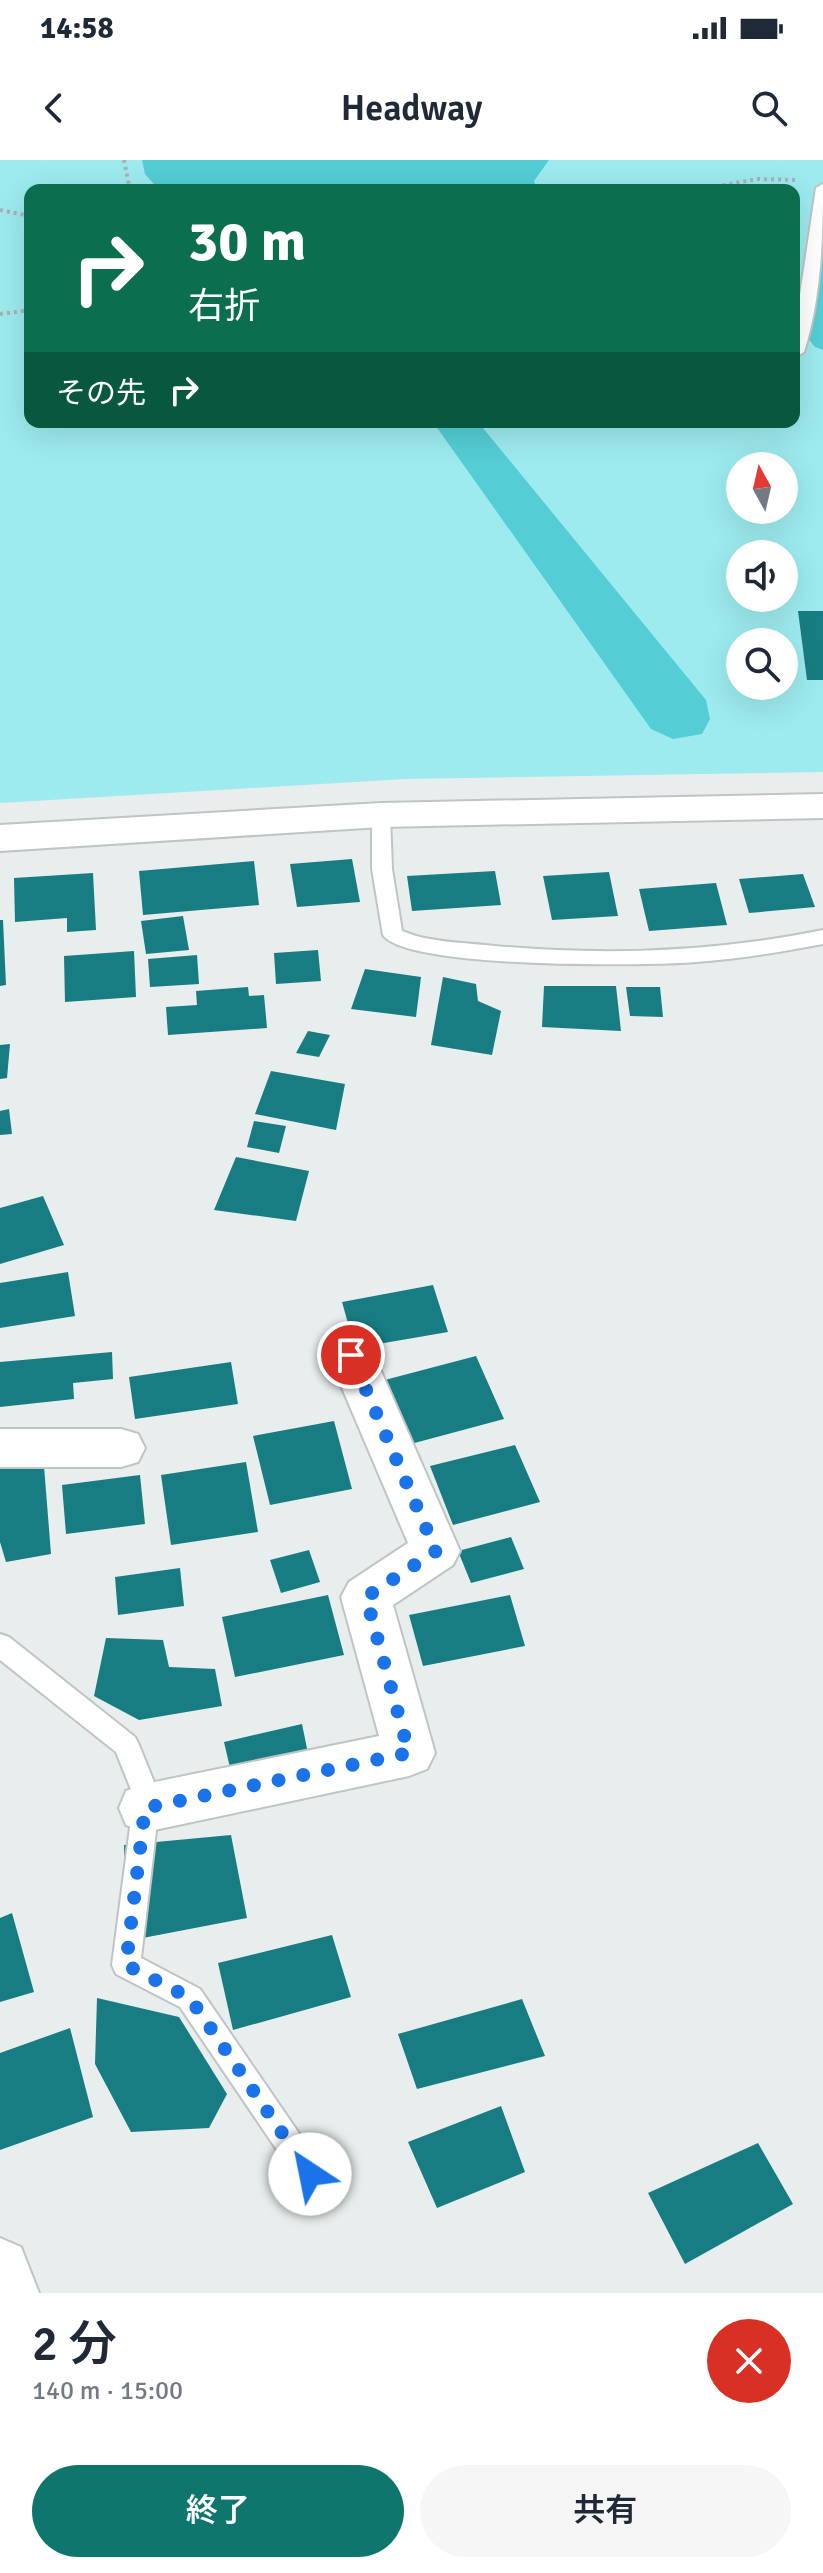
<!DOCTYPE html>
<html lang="ja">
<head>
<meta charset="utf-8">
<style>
  :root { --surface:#fff; --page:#f6f6f7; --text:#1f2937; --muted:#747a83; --accent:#0f766e }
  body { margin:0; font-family:Signika,"Noto Sans JP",sans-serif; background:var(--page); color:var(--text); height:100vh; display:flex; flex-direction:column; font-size:30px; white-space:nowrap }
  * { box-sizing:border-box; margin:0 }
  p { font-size:26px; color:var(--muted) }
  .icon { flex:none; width:44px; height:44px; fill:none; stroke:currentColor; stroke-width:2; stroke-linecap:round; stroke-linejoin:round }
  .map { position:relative; height:2133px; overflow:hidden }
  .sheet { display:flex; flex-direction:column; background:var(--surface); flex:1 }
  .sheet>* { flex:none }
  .top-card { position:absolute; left:24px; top:24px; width:776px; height:244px; border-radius:16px; box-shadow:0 8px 32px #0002; background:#0b6e4f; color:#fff; overflow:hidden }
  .needle { width:52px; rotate:352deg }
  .buttons { position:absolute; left:726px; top:292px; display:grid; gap:16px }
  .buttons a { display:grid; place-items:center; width:72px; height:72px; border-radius:50%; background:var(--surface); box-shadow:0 8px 32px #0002; font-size:40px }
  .pin { position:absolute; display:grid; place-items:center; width:68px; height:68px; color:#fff; margin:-34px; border:4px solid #fff; border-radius:50%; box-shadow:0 2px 8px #0007 }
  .me { position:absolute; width:88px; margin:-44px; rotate:326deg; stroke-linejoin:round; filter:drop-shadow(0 0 6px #0008) }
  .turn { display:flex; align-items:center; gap:28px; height:168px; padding:0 32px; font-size:36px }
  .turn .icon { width:104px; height:104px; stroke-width:2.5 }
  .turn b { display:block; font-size:56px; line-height:68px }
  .then { display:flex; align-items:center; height:76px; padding:0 32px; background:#0003; gap:16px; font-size:30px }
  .round { display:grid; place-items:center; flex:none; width:84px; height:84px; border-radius:42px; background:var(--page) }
  .overview { display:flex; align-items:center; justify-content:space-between; height:136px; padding:0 32px }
  h1 { font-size:48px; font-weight:600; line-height:60px }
  .button { display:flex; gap:16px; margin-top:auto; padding:16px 32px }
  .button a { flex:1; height:92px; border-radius:48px; background:var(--accent); color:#fff; font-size:32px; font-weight:600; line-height:92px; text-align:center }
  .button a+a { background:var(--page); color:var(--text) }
  .status { display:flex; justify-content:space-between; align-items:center; height:56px; padding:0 40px; background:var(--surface); direction:ltr }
  .status svg { height:22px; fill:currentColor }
  header { display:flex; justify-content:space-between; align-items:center; height:104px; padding:0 32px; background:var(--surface); font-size:36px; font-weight:600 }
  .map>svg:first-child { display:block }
  .green { fill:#9debef; fill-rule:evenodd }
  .forest { fill:#54cdd4 }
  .building { fill:#187d82 }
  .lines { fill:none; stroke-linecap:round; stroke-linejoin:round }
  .service-casing { stroke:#c0c4c4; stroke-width:4 }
  .minor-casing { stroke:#c0c4c4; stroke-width:4 }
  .tertiary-casing { stroke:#c0c4c4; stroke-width:4 }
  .path { stroke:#acb0b0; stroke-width:4; stroke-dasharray:3 4; stroke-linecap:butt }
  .service { fill:#fff; fill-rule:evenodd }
  .minor { fill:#fff; fill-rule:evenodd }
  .tertiary { fill:#fff; fill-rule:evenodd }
  .route { stroke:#1a73e8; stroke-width:14; stroke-dasharray:0 25.2 }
</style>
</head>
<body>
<div class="status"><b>14:58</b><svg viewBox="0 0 49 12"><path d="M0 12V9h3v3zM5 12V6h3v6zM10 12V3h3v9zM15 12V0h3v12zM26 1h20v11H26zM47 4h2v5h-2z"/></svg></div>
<header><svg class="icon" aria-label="back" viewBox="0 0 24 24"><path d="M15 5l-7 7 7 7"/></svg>Headway<svg class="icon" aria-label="search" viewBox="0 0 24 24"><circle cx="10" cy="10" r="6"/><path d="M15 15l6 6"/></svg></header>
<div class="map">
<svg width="823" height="2133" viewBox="0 0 823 2133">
  <rect width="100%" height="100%" fill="#e8eded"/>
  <path class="green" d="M 0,0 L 823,0 L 823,612 L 405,619 L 0,643 ZM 30,30 L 794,30 L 794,262 L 30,262 ZM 740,306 L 784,306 L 784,350 L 740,350 ZM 740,394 L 784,394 L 784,438 L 740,438 ZM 740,482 L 784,482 L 784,526 L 740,526 Z"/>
  <path class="forest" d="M 142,0 L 549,0 L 534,21 L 537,30 L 159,30 L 145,14 Z
    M 823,86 L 823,190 L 815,187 L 806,176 L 815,88 Z
    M 433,262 L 478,262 L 706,540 L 710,559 L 702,574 L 673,579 L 651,569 Z"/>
  <path class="building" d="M 798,451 L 823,451 L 823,520 L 807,520 Z
    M 352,699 L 360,742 L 297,747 L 290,704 Z
    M 254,701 L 259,745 L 143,755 L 139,711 Z
    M 495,711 L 501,745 L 412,751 L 407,716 Z
    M 609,712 L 618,756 L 552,760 L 543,716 Z
    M 93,713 L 96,770 L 67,772 L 67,758 L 15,762 L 14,718 Z
    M 803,714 L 815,747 L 749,753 L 739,719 Z
    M 716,723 L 727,765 L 649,771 L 639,729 Z
    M 183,756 L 189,790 L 146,794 L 141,761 Z
    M 0,760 L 3,760 L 6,825 L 0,826 Z
    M 318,790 L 321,821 L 276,824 L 274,793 Z
    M 134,791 L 136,837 L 65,842 L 64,796 Z
    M 197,795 L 199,824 L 150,827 L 148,799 Z
    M 365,809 L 421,817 L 416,857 L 351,849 Z
    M 443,817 L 476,824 L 478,841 L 501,851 L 492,895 L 431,885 Z
    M 544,826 L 616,826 L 621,871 L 542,867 Z
    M 248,827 L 249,836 L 264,835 L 267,868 L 168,875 L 166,847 L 197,845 L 196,831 Z
    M 626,827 L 660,827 L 663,857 L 630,856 Z
    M 308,871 L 330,875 L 319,897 L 296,893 Z
    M 10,884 L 7,918 L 0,919 L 0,885 Z
    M 271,911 L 345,924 L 336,970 L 255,954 Z
    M 9,949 L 12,974 L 0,975 L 0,951 Z
    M 254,961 L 286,966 L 279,993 L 247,987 Z
    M 236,997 L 309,1011 L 296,1061 L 214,1050 Z
    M 43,1036 L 64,1085 L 0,1104 L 0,1048 Z
    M 68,1112 L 75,1156 L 0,1168 L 0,1123 Z
    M 433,1125 L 448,1172 L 355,1188 L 342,1142 Z
    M 112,1192 L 113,1219 L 73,1223 L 74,1239 L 0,1247 L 0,1202 Z
    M 476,1196 L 504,1259 L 407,1285 L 381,1221 Z
    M 231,1202 L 238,1244 L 135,1259 L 129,1217 Z
    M 334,1261 L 352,1329 L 270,1345 L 253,1276 Z
    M 515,1285 L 540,1342 L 453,1365 L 430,1306 Z
    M 246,1302 L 258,1372 L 171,1385 L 161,1315 Z
    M 44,1306 L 51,1394 L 6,1402 L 0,1382 L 0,1309 Z
    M 140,1315 L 145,1364 L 66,1374 L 62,1325 Z
    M 511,1377 L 524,1409 L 471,1423 L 458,1391 Z
    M 309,1390 L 320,1422 L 281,1433 L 270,1400 Z
    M 180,1408 L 184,1446 L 118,1455 L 115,1417 Z
    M 328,1435 L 344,1495 L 235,1517 L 222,1457 Z
    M 510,1435 L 525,1486 L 423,1506 L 409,1455 Z
    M 106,1478 L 163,1480 L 169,1507 L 215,1509 L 222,1546 L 139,1560 L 94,1536 Z
    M 302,1564 L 312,1613 L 234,1625 L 224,1582 Z
    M 231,1675 L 247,1758 L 127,1781 L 124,1685 Z
    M 12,1753 L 34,1832 L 0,1842 L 0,1758 Z
    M 332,1775 L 351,1837 L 233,1870 L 218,1803 Z
    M 97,1838 L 179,1857 L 227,1934 L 209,1968 L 131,1972 L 95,1904 Z
    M 522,1839 L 545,1896 L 417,1929 L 398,1874 Z
    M 70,1868 L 93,1957 L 0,1990 L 0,1893 Z
    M 501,1946 L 525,2012 L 437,2048 L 408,1982 Z
    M 758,1983 L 793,2044 L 685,2104 L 648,2033 Z"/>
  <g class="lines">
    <g class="service-casing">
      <path id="service" d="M 823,24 C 823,79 821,139 804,192 L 796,197 L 794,175 L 816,28 Z
        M 381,649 L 390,655 L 392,709 L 402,771 L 416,776 C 442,783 469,783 495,786 C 605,796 715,792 823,770 L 823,784 C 781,792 739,799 696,802 C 649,806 406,809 383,775 L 372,709 L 372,655 Z
        M 0,1474 L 9,1477 L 135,1577 L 139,1585 L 160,1637 L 141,1798 L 200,1829 L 320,2004 L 324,2014 L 320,2024 L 310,2028 L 300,2024 L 180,1847 L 116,1814 L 112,1805 L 134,1637 L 116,1592 L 0,1500 Z"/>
    </g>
    <g class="minor-casing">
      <path id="minor" d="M 351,1177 L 367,1182 L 374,1195 L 460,1391 L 453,1405 L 393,1445 L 435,1593 L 427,1609 L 409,1616 L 145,1672 L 126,1665 L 119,1648 L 126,1631 L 145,1624 L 379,1576 L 341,1437 L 349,1422 L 408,1383 L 328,1195 L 335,1182 Z
        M 0,1269 L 121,1269 L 138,1274 L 145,1288 L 138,1302 L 121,1307 L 0,1307 Z
        M 0,2078 L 21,2087 L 39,2133 L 0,2133 Z"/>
    </g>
    <g class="tertiary-casing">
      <path id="tertiary" d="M 823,634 L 823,658 L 381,667 L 0,691 L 0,665 L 381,643 Z"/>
    </g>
    <path class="path" d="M 124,0 L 130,30
      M 695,30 L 758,19 L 797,20
      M 0,50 L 30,56
      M 0,154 L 30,150"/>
    <use href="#service" class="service"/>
    <use href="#minor" class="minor"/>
    <use href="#tertiary" class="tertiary"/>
  </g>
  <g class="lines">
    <path class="route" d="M 310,2014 L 190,1838 L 126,1805 L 145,1648 L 409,1593 L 366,1437 L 436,1391 L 351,1195"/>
  </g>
</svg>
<div class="buttons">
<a><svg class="needle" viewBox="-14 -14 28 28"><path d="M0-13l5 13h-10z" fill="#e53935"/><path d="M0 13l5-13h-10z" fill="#747a83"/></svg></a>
<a><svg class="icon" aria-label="sound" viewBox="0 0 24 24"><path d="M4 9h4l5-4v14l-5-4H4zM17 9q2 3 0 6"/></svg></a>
<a><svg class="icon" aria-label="search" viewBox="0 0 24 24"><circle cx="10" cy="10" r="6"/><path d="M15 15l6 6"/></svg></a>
</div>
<div class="pin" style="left:351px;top:1195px;background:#d93025"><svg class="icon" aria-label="arrive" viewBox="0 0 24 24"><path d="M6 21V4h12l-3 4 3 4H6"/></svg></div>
<svg class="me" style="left:310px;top:2014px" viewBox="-20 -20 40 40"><circle r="19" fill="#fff"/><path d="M0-13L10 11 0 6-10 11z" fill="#1a73e8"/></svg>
<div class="top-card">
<div class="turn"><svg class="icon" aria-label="right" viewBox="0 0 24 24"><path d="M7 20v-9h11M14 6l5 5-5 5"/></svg><div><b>30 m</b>右折</div></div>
<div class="then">その先<svg class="icon" aria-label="right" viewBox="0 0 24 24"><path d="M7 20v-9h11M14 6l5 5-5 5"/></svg></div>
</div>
</div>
<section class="sheet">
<div class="overview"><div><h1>2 分</h1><p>140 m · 15:00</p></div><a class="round" style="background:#d93025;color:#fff"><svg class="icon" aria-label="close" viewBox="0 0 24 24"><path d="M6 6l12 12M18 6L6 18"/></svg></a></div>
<div class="button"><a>終了</a><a>共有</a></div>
</section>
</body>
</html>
